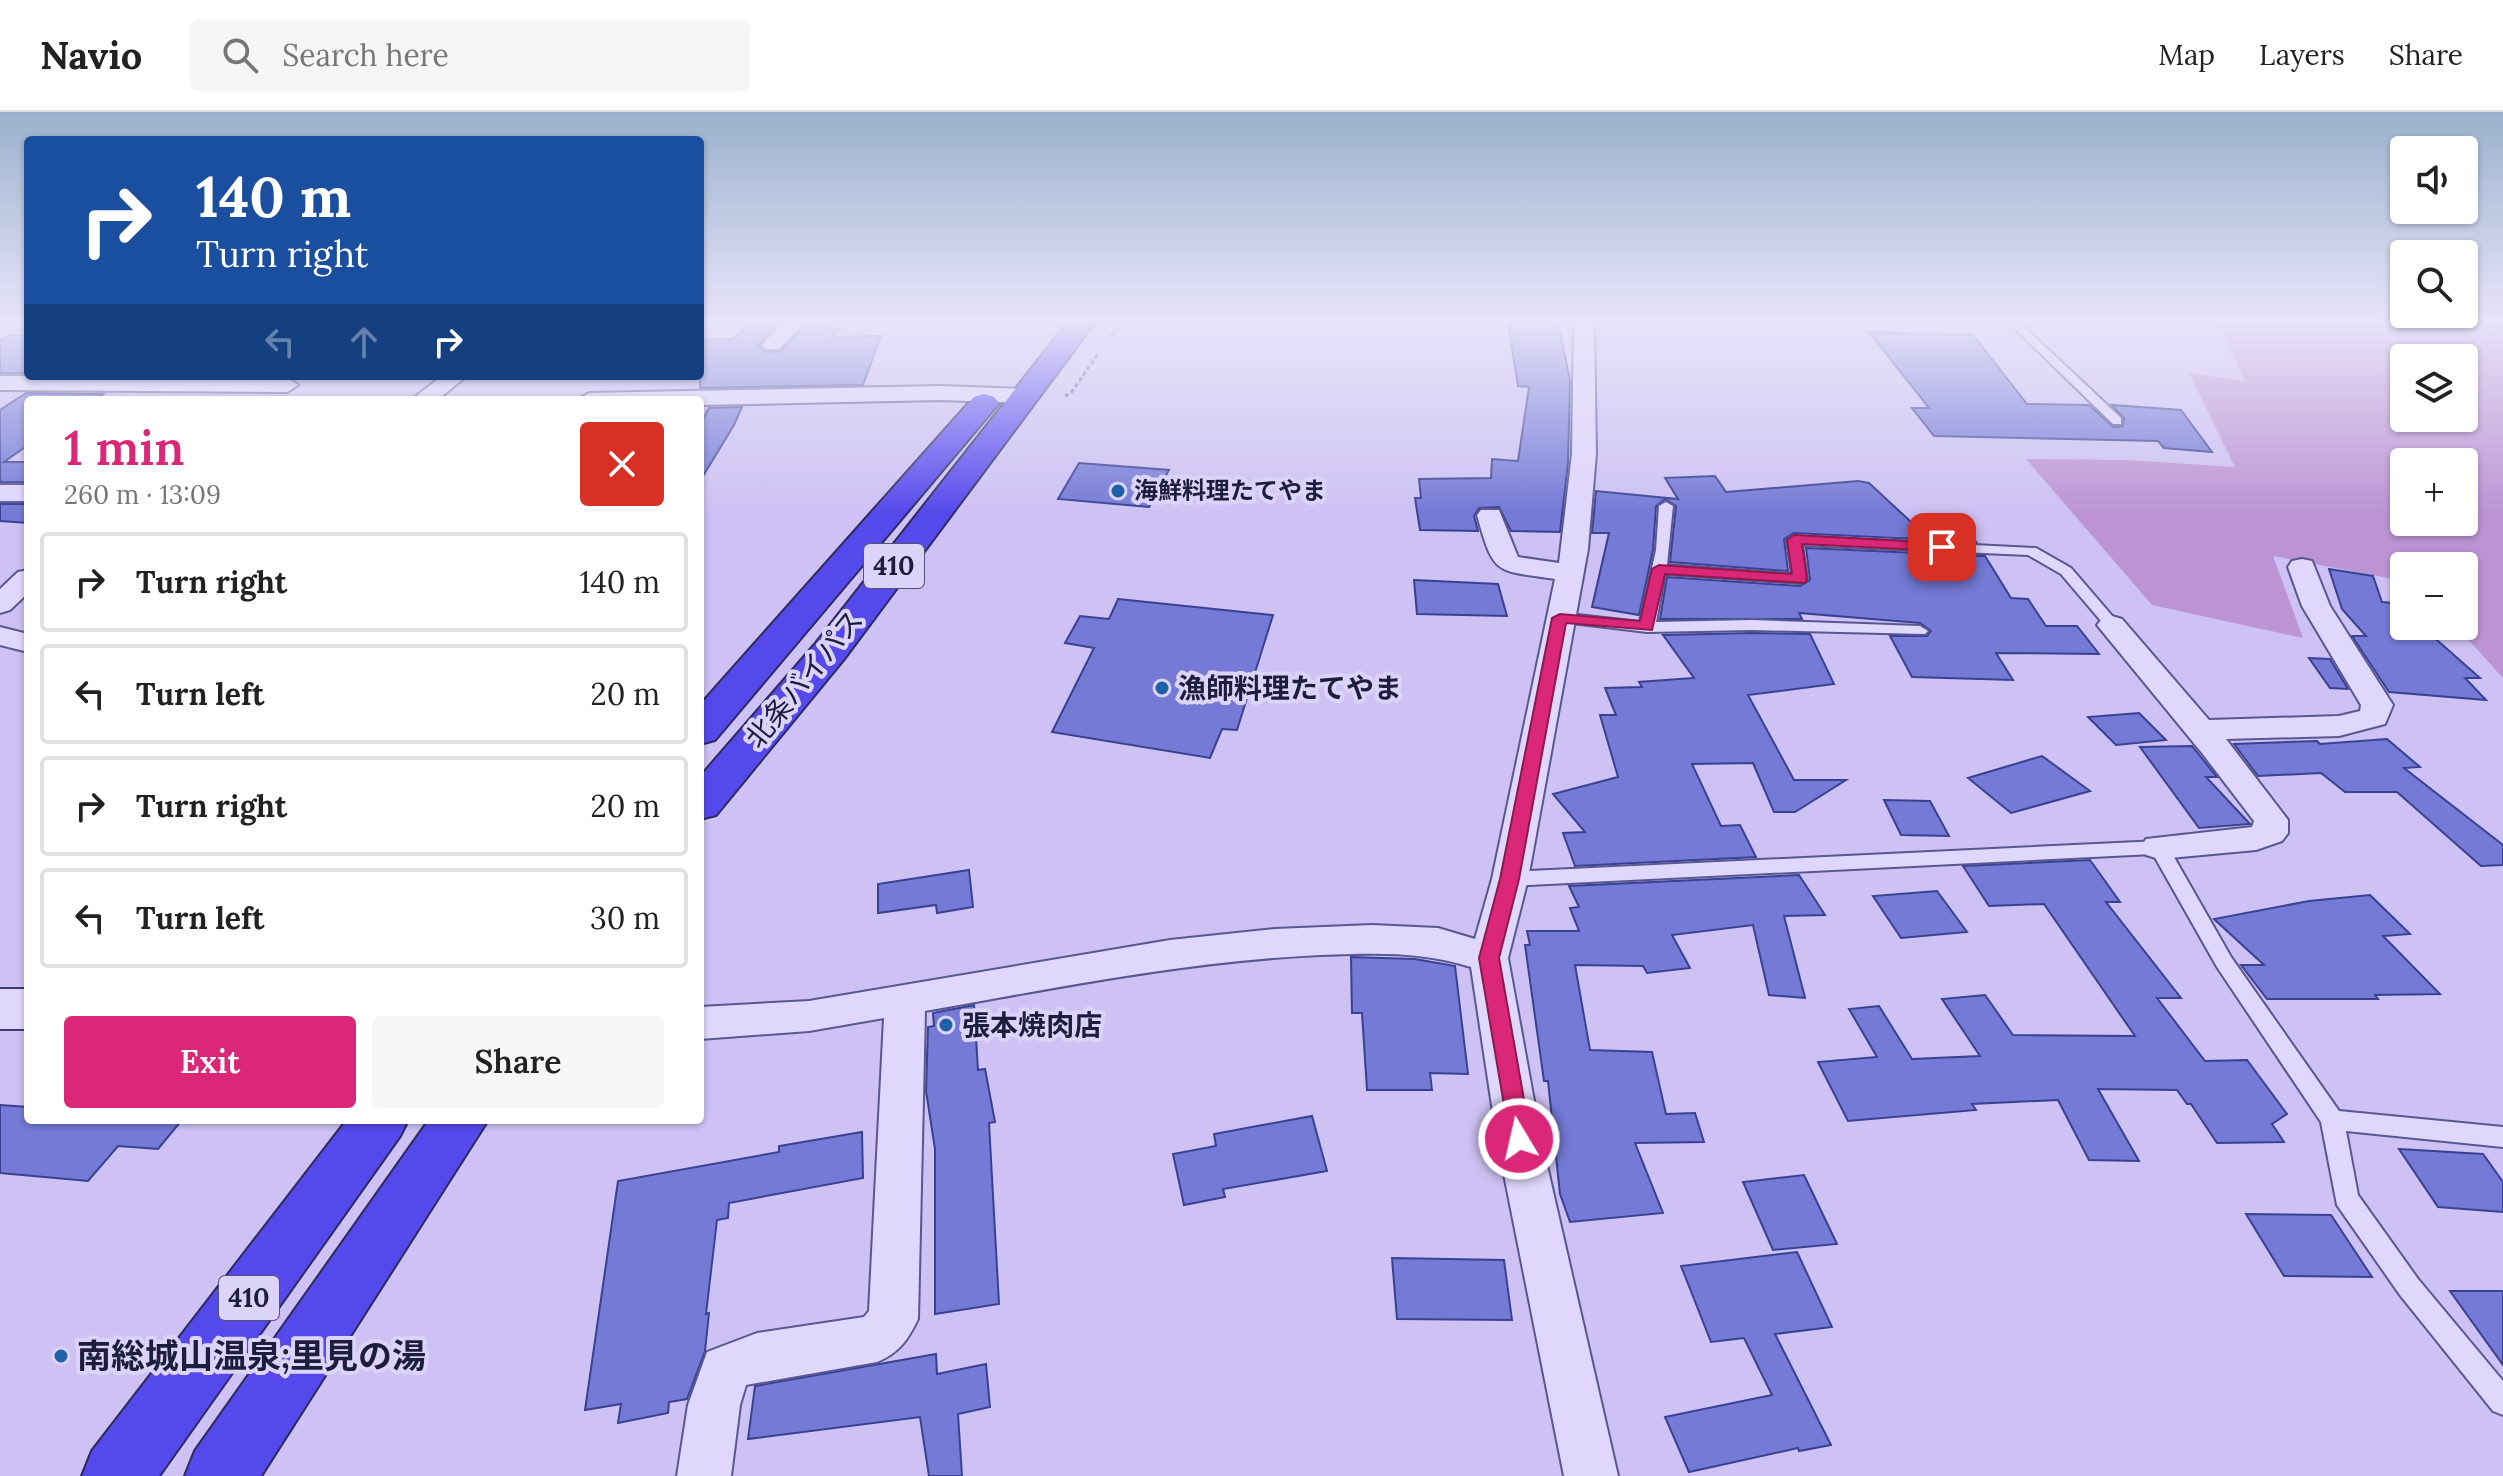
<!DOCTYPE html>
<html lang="en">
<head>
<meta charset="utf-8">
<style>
  :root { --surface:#fff; --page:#f6f6f6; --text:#222; --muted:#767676; --line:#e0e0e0; --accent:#db2777 }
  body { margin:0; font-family:Lora,"Noto Sans JP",serif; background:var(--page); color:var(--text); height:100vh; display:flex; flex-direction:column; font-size:30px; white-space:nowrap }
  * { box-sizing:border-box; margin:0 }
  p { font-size:26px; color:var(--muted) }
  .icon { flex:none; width:44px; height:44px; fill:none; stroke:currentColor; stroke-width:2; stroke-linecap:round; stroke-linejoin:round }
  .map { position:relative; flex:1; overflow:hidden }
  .details { position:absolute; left:24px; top:284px; width:680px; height:728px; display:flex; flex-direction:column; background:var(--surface); border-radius:8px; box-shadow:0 2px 6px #0004 }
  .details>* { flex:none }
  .banner { position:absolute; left:24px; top:24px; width:680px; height:244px; border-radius:8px; box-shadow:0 2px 6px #0004; background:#1a4fa0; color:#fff; overflow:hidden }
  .buttons { position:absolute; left:2390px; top:24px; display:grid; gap:16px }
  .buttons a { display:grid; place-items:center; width:88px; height:88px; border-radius:8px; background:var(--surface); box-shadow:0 2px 6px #0004; font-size:40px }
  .pin { position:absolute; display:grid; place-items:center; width:68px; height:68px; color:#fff; margin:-34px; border-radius:16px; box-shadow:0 4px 12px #0006 }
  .me { position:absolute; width:88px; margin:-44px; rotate:351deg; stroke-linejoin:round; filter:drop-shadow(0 0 6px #0008) }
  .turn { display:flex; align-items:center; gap:28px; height:168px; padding:0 40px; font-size:36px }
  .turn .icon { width:104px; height:104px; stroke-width:2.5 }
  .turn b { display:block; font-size:56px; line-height:68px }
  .lanes { display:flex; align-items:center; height:76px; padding:0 40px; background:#0003; justify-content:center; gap:40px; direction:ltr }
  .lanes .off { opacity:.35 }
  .round { display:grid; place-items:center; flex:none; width:84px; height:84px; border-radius:8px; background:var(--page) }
  .summary { display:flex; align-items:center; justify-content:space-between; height:136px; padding:0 40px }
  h1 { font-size:48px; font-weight:600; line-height:60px; color:var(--accent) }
  .button { display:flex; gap:16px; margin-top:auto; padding:16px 40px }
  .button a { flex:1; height:92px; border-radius:8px; background:var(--accent); color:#fff; font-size:32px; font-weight:600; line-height:92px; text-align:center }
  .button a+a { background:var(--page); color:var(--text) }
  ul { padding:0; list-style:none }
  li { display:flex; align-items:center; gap:24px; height:100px; margin:0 16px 12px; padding:0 24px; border:4px solid var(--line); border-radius:8px }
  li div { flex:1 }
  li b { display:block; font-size:30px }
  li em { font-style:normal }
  header { display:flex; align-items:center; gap:48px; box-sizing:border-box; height:112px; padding:0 40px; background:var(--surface); border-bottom:2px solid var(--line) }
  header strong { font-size:38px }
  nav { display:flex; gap:44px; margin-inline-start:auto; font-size:28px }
  .search { width:560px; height:72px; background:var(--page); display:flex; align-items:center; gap:20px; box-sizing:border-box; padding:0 28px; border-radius:8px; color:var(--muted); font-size:30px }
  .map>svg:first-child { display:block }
  .green { fill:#bc94d3; fill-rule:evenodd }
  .building { fill:#747ad6; stroke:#394192; stroke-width:2 }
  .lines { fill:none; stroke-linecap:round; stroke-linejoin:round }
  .lane-casing { stroke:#595790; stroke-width:4 }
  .street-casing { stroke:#595790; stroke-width:4 }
  .secondary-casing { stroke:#3b3a71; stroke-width:4 }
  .highway-casing { stroke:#2b2c5d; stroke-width:4 }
  .path { stroke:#595790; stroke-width:3; stroke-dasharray:4 3; stroke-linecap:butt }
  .lane { fill:#dfd7fc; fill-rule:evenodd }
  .street { fill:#dfd7fc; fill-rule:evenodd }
  .secondary { fill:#dfd7fc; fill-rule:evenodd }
  .highway { fill:#5649ec; fill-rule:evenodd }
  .route { fill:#db2777; stroke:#8e194d; stroke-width:2 }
  .poi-dot { fill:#1f61a6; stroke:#dcd3f9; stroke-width:3 }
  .labels { text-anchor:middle; stroke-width:8; stroke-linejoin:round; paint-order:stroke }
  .far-poi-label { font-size:24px; font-weight:bold; fill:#1d1d3e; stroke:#dcd3f9; text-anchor:start }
  .shield { fill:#dcd3f9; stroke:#565476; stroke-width:2 }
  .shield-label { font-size:26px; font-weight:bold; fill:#1d1d3e }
  .street-label { font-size:28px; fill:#1d1d3e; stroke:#dcd3f9 }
  .poi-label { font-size:28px; font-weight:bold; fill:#1d1d3e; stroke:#dcd3f9; text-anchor:start }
  .near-poi-label { font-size:34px; font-weight:bold; fill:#1d1d3e; stroke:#dcd3f9; text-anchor:start }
</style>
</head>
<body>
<header>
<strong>Navio</strong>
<div class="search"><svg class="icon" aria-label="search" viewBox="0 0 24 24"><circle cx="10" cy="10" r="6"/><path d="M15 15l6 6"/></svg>Search here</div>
<nav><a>Map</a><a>Layers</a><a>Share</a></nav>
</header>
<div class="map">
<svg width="2503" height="1364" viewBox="0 0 2503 1364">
  <rect width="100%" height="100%" fill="#cdc2f3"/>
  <path class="green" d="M 2217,210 L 2503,210 L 2503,566 L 2456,514 L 2464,514 L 2464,454 L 2404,454 L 2404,469 L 2273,444 L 2303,526 L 2152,493 L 2026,347 L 2126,348 L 2235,355 L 2189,261 L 2245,269 ZM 2404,246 L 2464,246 L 2464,306 L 2404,306 ZM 2404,350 L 2464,350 L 2464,410 L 2404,410 Z"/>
  <path class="building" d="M 1508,210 L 1558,210 L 1570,268 L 1568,351 L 1560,420 L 1511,419 L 1499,395 L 1479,396 L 1474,404 L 1478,419 L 1420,418 L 1415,386 L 1421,386 L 1419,367 L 1491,366 L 1492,347 L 1518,349 L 1529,275 L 1518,274 Z
    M 750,212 L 776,213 L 759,233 L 765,240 L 781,239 L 804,215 L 840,217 L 832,225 L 881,224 L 863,273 L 700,276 L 700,228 L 733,227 Z
    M 1869,220 L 1973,223 L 2027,292 L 2089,293 L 2113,315 L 2123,314 L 2124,306 L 2112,293 L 2181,298 L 2212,340 L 2164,336 L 2158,329 L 1934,324 L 1912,296 L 1929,296 Z
    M 11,223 L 28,224 L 28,261 L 0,261 L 0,229 Z
    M 26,281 L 103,282 L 94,288 L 28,288 L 28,333 L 4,350 L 28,350 L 28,370 L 0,370 L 0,298 Z
    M 742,295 L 734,313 L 700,369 L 700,312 L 709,296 Z
    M 1079,351 L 1169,358 L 1149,395 L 1058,387 Z
    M 1715,364 L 1726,380 L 1858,369 L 1869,371 L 1910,409 L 1964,411 L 1976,430 L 1794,421 L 1784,427 L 1788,459 L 1670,450 L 1676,394 L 1665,387 L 1656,394 L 1653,438 L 1639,503 L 1592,495 L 1609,421 L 1592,421 L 1596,379 L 1678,387 L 1665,366 Z
    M 0,392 L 28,392 L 28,411 L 0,409 Z
    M 1806,436 L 1985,444 L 2011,486 L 2028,487 L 2046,514 L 2077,514 L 2099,542 L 1996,541 L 2013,568 L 1912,565 L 1890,524 L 1927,524 L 1931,519 L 1920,511 L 1799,501 L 1802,507 L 1660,507 L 1667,465 L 1800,474 L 1810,468 Z
    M 2329,457 L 2373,464 L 2382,490 L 2394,491 L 2404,499 L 2404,514 L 2421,514 L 2480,566 L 2465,566 L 2486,588 L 2389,580 L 2352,524 L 2366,524 L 2342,497 Z
    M 1414,468 L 1498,472 L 1507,504 L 1417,502 Z
    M 1118,487 L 1273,503 L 1237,618 L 1222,617 L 1210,646 L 1052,620 L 1094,536 L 1065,531 L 1080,504 L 1109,507 Z
    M 1752,521 L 1810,522 L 1834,572 L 1748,583 L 1794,668 L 1846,668 L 1795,700 L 1774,700 L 1753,651 L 1692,652 L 1721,714 L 1740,713 L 1756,745 L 1575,754 L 1563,721 L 1585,720 L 1553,682 L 1618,665 L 1600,603 L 1616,603 L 1605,576 L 1642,575 L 1639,570 L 1694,566 L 1663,523 Z
    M 2309,546 L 2330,547 L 2348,577 L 2330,576 Z
    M 2139,601 L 2166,628 L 2116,633 L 2088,605 Z
    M 2387,627 L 2420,655 L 2404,656 L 2503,733 L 2503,753 L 2481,754 L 2397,680 L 2345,680 L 2321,661 L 2258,664 L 2234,632 L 2317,629 L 2320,632 Z
    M 2192,634 L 2217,665 L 2206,665 L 2250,712 L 2199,716 L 2140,635 Z
    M 2042,644 L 2090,679 L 2011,701 L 1968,666 Z
    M 1884,688 L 1930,689 L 1949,724 L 1901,723 Z
    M 2090,748 L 2120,790 L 2106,790 L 2181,886 L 2157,886 L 2205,949 L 2247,948 L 2287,1002 L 2272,1012 L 2284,1030 L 2217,1031 L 2191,992 L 2187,992 L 2177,978 L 2098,977 L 2139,1049 L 2089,1048 L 2058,988 L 1972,992 L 1976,998 L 1848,1009 L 1818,950 L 1877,945 L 1849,897 L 1879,894 L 1912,947 L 1980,944 L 1942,887 L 1985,883 L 2013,923 L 2135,924 L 2044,792 L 1989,794 L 1963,754 Z
    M 969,758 L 973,795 L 937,801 L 936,793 L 878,801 L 878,772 Z
    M 1799,763 L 1825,803 L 1784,804 L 1805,886 L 1769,883 L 1753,813 L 1672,823 L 1690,856 L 1647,861 L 1643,854 L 1575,853 L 1590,938 L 1652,940 L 1666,1002 L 1695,1001 L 1704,1030 L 1635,1031 L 1663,1101 L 1570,1110 L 1560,1082 L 1548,969 L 1544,969 L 1525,833 L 1530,833 L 1527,819 L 1579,819 L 1570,796 L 1579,795 L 1569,774 Z
    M 1937,779 L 1967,820 L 1901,826 L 1873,784 Z
    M 2370,783 L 2410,822 L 2383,824 L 2440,882 L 2375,883 L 2378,887 L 2267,887 L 2241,853 L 2264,853 L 2214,807 L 2309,789 Z
    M 1351,845 L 1415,847 L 1455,854 L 1468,962 L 1430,961 L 1432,978 L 1367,978 L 1362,901 L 1352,901 Z
    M 974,893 L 978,958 L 985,957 L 995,1010 L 989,1011 L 999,1192 L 935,1202 L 935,1037 L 926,979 L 928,915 L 934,914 L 933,901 Z
    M 0,993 L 28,995 L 28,1008 L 182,1008 L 158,1037 L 118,1034 L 88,1069 L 0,1061 Z
    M 1312,1004 L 1327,1059 L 1223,1077 L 1225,1085 L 1184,1093 L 1173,1042 L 1216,1034 L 1214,1022 Z
    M 862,1020 L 863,1066 L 729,1091 L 728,1106 L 717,1108 L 706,1202 L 709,1201 L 705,1239 L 687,1287 L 669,1290 L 668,1301 L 618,1311 L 621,1292 L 585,1298 L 618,1069 L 779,1040 L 779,1034 Z
    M 2399,1037 L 2483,1042 L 2503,1070 L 2503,1100 L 2438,1095 Z
    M 1804,1063 L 1837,1132 L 1773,1138 L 1743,1070 Z
    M 2246,1102 L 2331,1103 L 2372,1165 L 2284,1164 Z
    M 1797,1140 L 1832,1215 L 1775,1222 L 1831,1333 L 1799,1339 L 1798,1336 L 1689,1360 L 1665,1305 L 1772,1283 L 1744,1226 L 1711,1230 L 1681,1154 Z
    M 1392,1146 L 1504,1148 L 1512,1208 L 1397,1207 Z
    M 2450,1179 L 2503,1179 L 2503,1253 Z
    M 936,1242 L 937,1262 L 986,1252 L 990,1295 L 958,1302 L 962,1364 L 929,1364 L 920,1305 L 748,1327 L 755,1274 Z"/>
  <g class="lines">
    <g class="lane-casing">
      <path id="lane" d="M 2008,210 L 2019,210 L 2121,306 L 2121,312 L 2113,312 Z
        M 1666,390 L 1673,394 L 1667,453 L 1792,462 L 1787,428 L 1794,424 L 2036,436 L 2071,456 L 2120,513 L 2117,516 L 2107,516 L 2061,462 L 2028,443 L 1802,433 L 1807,467 L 1800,471 L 1665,462 L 1656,510 L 1752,508 L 1920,514 L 1928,519 L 1925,522 L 1752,518 L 1647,520 L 1555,509 L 1552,506 L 1560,501 L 1640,510 L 1656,438 L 1659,394 Z
        M 2159,729 L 2166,731 L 2231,845 L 2339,999 L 2503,1015 L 2503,1035 L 2346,1019 L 2358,1083 L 2418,1167 L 2503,1269 L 2503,1303 L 2493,1299 L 2400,1183 L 2337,1093 L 2321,1010 L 2217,855 L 2153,742 L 1510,774 L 1503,772 L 1500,767 L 1503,762 L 1510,760 Z"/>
    </g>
    <g class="street-casing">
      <path id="street" d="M 783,210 L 805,210 L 779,237 L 765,237 L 762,233 Z
        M 1574,210 L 1594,210 L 1596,342 L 1588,437 L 1528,767 L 1508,846 L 1541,1027 L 1618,1364 L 1564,1364 L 1497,1027 L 1471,855 C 1421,839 1373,841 1321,843 C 1187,849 1056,876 925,899 L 918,1207 C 908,1228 899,1241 877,1250 L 746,1273 L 740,1293 L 731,1364 L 677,1364 L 688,1293 L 707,1240 L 757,1221 L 864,1205 L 869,1199 L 884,906 L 809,919 L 700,927 L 700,895 L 809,889 L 1170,828 L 1275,817 L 1372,813 L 1438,816 L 1475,827 L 1492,767 L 1555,467 C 1495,458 1494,464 1477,403 L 1481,398 L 1499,398 L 1518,445 L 1559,451 L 1572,342 Z
        M 0,264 L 287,266 L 298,273 L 287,280 L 0,278 Z
        M 442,264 L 467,264 L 437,288 L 411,288 Z
        M 941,274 L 1025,277 L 1036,284 L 1025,291 L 941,288 L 700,293 L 700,288 L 578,288 L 589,281 Z
        M 0,373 L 28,373 L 28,389 L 0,389 Z
        M 2302,447 L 2312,449 L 2330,494 L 2393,593 L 2385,612 L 2339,624 L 2226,627 L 2288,708 L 2288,721 L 2282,729 L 2256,738 L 2159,747 L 2146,743 L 2141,735 L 2146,727 L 2252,715 L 2254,709 L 2202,641 L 2097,513 L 2102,507 L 2112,504 L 2122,507 L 2209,608 L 2339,604 L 2360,599 L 2361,593 L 2302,494 L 2288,455 L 2292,449 Z
        M 28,458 L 28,481 L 10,498 L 0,501 L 0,477 L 18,460 Z
        M 0,515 L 28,522 L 28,540 L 0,533 Z"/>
    </g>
    <g class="secondary-casing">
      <path id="secondary" d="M 0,877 L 28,877 L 28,917 L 0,917 Z"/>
    </g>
    <g class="highway-casing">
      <path id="highway" d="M 1068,210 L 1095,210 L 844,547 L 716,703 L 700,707 L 700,665 L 816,531 Z
        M 984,282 L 994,285 L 999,291 L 994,297 L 715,628 L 700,632 L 700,593 L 974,285 Z
        M 347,1008 L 408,1008 L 400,1024 L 159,1364 L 82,1364 L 92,1339 Z
        M 429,1008 L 488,1008 L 261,1364 L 185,1364 L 195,1339 Z"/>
    </g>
    <path class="path" d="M 1111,224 L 1121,210
      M 1065,284 L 1071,281 L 1098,242"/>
    <use href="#lane" class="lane"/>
    <use href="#street" class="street"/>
    <use href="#secondary" class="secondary"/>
    <use href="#highway" class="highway"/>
  </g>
  <linearGradient id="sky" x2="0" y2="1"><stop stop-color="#9ab1cd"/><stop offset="0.52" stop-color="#e8e4fa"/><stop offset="1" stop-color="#e8e4fa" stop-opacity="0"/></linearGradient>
  <rect width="2503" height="401" fill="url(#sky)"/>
  <path class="route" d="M 1794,423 L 1942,431 L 1949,435 L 1942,439 L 1802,432 L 1807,467 L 1805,471 L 1665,462 L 1652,518 L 1566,511 L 1519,767 L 1499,846 L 1531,1027 L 1527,1034 L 1519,1036 L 1511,1034 L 1479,846 L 1500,767 L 1552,506 L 1560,502 L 1640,509 L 1652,457 L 1659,453 L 1792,462 L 1787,428 Z"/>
  <g class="poi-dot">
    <circle cx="1118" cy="379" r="8"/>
    <circle cx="1162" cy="576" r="8"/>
    <circle cx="946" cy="913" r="8"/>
    <circle cx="61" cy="1244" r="8"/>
  </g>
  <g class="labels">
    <g class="far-poi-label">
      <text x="1134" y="387">海鮮料理たてやま</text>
    </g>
    <g class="shield">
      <rect x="864" y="432" width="60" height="44" rx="6"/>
      <rect x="219" y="1164" width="60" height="44" rx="6"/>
    </g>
    <g class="shield-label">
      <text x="894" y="463">410</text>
      <text x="249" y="1195">410</text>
    </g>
    <g class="street-label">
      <text transform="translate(804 567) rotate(-51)" y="10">北条バイパス</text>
    </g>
    <g class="poi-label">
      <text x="1178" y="586">漁師料理たてやま</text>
      <text x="962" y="923">張本焼肉店</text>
    </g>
    <g class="near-poi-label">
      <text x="77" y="1256">南総城山温泉;里見の湯</text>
    </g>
  </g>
</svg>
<div class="buttons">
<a><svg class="icon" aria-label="sound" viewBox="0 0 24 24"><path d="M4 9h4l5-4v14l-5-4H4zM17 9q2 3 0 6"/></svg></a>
<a><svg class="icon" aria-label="search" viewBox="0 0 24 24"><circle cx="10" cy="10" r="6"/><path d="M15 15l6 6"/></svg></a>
<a><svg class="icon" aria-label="layers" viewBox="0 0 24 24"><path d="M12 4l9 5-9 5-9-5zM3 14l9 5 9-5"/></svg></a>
<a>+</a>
<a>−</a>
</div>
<div class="pin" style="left:1942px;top:435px;background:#d93025"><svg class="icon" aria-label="arrive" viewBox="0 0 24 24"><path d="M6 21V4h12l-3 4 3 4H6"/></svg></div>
<svg class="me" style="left:1519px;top:1027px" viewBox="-20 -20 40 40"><circle r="17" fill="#db2777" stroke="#fff" stroke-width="3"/><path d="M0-11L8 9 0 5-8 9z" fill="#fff"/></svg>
<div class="banner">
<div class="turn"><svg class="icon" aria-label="right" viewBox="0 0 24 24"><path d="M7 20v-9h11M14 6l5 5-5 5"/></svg><div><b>140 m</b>Turn right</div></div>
<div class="lanes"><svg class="icon off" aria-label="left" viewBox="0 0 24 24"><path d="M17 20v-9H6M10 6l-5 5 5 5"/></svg><svg class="icon off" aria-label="ahead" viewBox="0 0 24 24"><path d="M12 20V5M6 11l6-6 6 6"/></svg><svg class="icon" aria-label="right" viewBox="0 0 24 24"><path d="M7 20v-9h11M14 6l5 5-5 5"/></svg></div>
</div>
<section class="details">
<div class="summary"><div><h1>1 min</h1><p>260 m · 13:09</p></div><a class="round" style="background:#d93025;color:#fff"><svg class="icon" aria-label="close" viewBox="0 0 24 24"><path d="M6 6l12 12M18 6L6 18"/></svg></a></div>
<ul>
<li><svg class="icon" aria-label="right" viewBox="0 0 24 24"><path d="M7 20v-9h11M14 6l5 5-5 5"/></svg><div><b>Turn right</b></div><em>140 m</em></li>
<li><svg class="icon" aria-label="left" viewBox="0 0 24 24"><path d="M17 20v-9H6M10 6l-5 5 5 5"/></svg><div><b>Turn left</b></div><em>20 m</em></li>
<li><svg class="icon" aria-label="right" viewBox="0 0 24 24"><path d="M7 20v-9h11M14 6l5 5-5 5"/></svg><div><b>Turn right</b></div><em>20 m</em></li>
<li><svg class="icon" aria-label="left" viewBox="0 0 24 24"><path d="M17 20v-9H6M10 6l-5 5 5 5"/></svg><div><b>Turn left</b></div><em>30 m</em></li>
</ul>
<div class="button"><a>Exit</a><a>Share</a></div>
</section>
</div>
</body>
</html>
